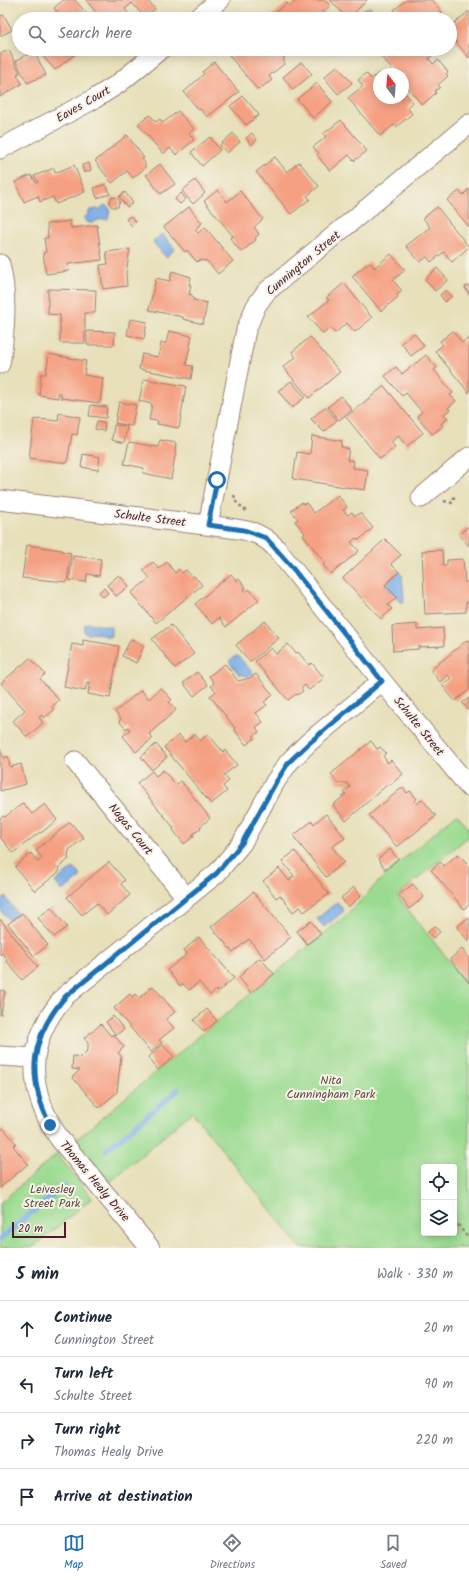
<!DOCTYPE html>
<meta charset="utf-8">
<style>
:root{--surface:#fff;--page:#f6f6f7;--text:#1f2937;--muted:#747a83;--line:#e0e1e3;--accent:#1f6fb2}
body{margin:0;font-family:Kalam,sans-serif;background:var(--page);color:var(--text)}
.controls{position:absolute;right:12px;bottom:12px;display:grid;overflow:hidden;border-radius:4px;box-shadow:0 2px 10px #0003}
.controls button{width:36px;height:36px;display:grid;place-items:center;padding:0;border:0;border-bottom:1px solid var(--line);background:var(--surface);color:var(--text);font:20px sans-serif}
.compass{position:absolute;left:373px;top:68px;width:36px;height:36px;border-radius:50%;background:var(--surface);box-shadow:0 2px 10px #0003;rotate:344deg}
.scale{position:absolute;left:12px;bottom:10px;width:54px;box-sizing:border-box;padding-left:4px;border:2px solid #4a1f2b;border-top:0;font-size:11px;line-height:14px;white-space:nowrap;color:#4a1f2b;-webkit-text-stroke:3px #f7f3e8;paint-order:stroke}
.stop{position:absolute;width:12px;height:12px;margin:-9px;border:3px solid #1f6fb2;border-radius:50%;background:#fff}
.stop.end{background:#1f6fb2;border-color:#fff;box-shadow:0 1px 4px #0008}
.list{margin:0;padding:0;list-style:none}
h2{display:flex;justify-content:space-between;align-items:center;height:52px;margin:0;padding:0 16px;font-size:17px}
h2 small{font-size:13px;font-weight:400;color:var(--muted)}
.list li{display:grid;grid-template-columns:26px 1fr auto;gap:12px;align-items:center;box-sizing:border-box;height:56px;padding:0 16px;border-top:1px solid var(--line)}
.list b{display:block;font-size:15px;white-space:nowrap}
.list p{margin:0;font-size:13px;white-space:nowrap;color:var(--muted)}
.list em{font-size:13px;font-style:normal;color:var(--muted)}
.icon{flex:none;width:22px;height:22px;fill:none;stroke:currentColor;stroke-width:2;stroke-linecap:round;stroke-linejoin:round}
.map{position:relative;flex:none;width:469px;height:1248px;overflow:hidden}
.search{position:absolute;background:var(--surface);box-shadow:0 2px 10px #0003;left:12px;right:12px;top:12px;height:44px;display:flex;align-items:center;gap:10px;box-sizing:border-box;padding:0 14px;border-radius:22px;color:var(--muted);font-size:15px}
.sheet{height:276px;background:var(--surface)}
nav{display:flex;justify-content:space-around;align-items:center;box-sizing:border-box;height:56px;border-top:1px solid var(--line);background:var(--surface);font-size:11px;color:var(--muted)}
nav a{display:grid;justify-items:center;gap:2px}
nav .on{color:var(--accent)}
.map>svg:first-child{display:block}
</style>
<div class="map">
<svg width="469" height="1248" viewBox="0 0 469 1248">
<rect width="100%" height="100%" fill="#f7f3e8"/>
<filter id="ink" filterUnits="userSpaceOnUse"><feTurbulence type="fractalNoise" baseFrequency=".025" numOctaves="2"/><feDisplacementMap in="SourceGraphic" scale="8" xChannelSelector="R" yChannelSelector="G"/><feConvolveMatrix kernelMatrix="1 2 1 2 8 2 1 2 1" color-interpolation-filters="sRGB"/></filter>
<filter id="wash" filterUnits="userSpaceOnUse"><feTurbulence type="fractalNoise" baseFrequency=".012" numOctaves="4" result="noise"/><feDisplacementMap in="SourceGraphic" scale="16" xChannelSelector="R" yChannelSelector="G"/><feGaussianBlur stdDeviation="0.9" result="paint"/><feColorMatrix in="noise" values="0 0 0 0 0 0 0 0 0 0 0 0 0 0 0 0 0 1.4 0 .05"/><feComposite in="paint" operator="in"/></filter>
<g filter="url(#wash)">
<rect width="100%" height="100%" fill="#e7e0ba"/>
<path fill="#9bdb91" stroke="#727d5e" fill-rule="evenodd" d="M457 814 469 829V836L397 896 469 986V1248H301L192 1112 110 1182 76 1140 158 1070 349 913 388 872ZM424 1167H454V1233H424Z
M57 1154 92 1198 32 1248H0V1203Z"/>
<path fill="#7dafe9" stroke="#64678a" d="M370 7 376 13 373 19H356L362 14 363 9Z
M104 205 108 207 110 209 108 219 98 220 92 223 86 222 84 218 86 217 90 210 100 209Z
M162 234 175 249 166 257 153 242Z
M399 572 402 575 404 600 402 603 385 585Z
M88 623 111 627V636L107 637 99 633 87 634 84 632 85 624Z
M236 656H238L252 672V674L248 676 239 674 230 663V660Z
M73 868 80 874V877L64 890H61L55 882Z
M5 897 18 914 9 920 0 909V901Z
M337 902 344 911 324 927 317 919Z"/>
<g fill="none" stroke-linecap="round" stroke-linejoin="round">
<path stroke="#7dafe9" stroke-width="5.5" d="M106 1150 178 1090
M0 1239 64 1186"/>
</g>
<g id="blocks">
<path fill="#f5a082" d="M63 0H75L91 19H63L54 8Z
M86 0H147L155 9 145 18 132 3 125 9 131 17 129 19H101Z
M297 0H325L330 6 323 12 328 19H272L270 17 287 3 290 6Z
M330 0H367L348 19Z
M406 0H432L442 12 433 19H425L419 12 410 19H401L394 10Z
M469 11V58L451 36 453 34 450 31V27Z
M4 15 12 30 0 36V16Z
M37 49H81L55 70Z
M237 49H278L284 57V64L269 76 272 80 258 90 229 55Z
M297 49H306L301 53Z
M387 49H428L433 55 429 58 430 60 433 64 438 60 448 72 446 74 448 76 438 85 440 87 435 91 436 93 422 105 403 82V74H396L380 55Z
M9 50 20 73 17 74 22 84 0 97V54Z
M34 51 46 75 27 83 16 61Z
M214 62 239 92 207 117 200 109 199 110 184 92 204 74 202 72Z
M301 62 312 74 293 90 283 77Z
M337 66 352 83 338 94 324 77Z
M366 73 371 79 379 73V98H403V91L413 102 407 107 412 114 396 127 394 125 380 136 348 98 363 86 358 80Z
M317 83 332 102 313 118 297 99Z
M243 96 259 115 246 125 230 106Z
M178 111 194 129 189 133 194 140 176 155 170 148 163 154 138 124 150 115 156 122 160 119 163 123Z
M341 120 367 151 354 161 349 155 330 171 317 155 319 153 313 147 326 137 323 134Z
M233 133 240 142 227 153 220 145Z
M252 133 257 140 251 145 246 138Z
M127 135 144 158 142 159 145 163V168L133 178 127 171 112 183 95 161Z
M210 137 220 150 202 166 191 152Z
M275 157 287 172 299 162 319 186 307 196 310 199 291 214 256 172Z
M89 163 91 170 84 173 82 165Z
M160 164 175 184 161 194 146 175Z
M74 165 85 192 56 204 53 197 40 202 38 196 24 202 15 182 31 175 36 183 38 182 34 176 54 168 55 173Z
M195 180 205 193 193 204 182 191Z
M106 184 110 194 97 198 94 188Z
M469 189V227L447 200 459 191 463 195Z
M218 190 227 202 240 191 263 219 254 227 259 234 255 238 256 240 241 252 230 238 233 236 204 201Z
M125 192 133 203 127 207 119 197Z
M181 193 186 199 180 204 175 199Z
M116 197 120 201 118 207H112L109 203 111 198Z
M189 207 202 223 195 230 198 233 205 227 233 261 218 274 207 261 199 260 197 262 187 250 185 252 164 227Z
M437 207 469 247 452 262 444 252 431 262 427 257 420 262 406 246 430 227 423 218Z
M131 216 136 222 132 226 126 219Z
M70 221 71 228 97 225 102 260 68 264 69 271 46 274 43 253 46 252 44 238H48L47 224Z
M130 249 126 273 127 286 103 289 100 265 108 264 106 252Z
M391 254 405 270 393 280 402 291 397 295 398 297 381 311 352 276 370 262 374 268Z
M437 268 448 280 435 291 425 279Z
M172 271 191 277 189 285H191L189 295 191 294 194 299 193 300 207 303 203 324 183 319V317L149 310 156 278 170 281Z
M344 283 372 318 355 332 347 323 335 333 330 328 323 334 308 317 329 300 326 298Z
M469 285V295L465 287Z
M48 289 96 290 95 313H85V343H60V315L48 314Z
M446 290 452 296 445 302 440 295Z
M130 319 147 322 144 339 127 335Z
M87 331 115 332 114 345H87Z
M169 331 192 336 186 365 193 366 191 379 139 369 142 354 158 357 161 343H166Z
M453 331 462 343 469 338V393L435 351 443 345 440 341Z
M414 333 424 346 411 356 401 343Z
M310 337 340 372 309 398 283 367 296 357 292 352Z
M49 354 86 361 84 375 103 378 100 403 61 398V393H58V398L39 395 41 374H46Z
M426 355 437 368 434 370 453 393 450 395 456 401 448 408 450 410 444 414 448 418 441 424 443 426 432 434 417 416 422 412 406 393 402 396 385 376 396 367 402 374Z
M144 379 186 386 179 428 157 424 158 421 149 420 152 404 139 401Z
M291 381 305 397 292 408 278 391Z
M384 386 423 433 407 446 398 436 391 442 395 447 380 459 346 417Z
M341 396 352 410 339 420 328 407Z
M119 402 136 405 132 426 115 423Z
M91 405 107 407 106 418 89 416Z
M325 407 337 420 324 432 311 419Z
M59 413 80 417 77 435 72 434 67 463 29 458 34 419 39 420V419L58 421Z
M97 421 105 423 104 431 95 429Z
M114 425 127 426 124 443 112 440Z
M312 436 342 441 341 447 349 449 347 460 354 461 353 468 368 470 365 490 293 479 297 452 310 454Z
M160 440 176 443 175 451H176L171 479 143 473 144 468 124 464 129 442 158 447Z
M83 454 100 457 98 470 81 467Z
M338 495 347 507 343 510 348 515 352 512 355 516 360 513 373 528 359 540 356 538 351 542 359 551 331 574 323 565 325 563 303 535 305 533 295 521 298 519 291 511 302 502 303 504 306 503 314 513Z
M469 526V546L459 534Z
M385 539 401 555 391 564 399 572 385 585 397 597 388 605 392 609 381 619 343 578Z
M27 545 62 550V551L71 553 67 582 22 578Z
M442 550 443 566H447V560L463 559 465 582H469V602H466V612L425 614 422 551Z
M73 556 101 559 99 576 87 574 86 582 69 580Z
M153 562 159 569 167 562 175 573 179 569 182 573 186 570 192 577 194 576 202 585 156 623 131 593 150 578 143 570Z
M231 574 237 581 239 579 246 588 244 589 246 592 249 589 259 600 226 627 219 618 212 624 195 604Z
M119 575 129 586 116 596 107 585Z
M104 588 108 593 103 597 99 592Z
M265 621 279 638 250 662 236 645Z
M417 624V630L443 628 444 646 418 647 419 649 393 651 392 626Z
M171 625 194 654 175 668 152 639Z
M131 639 144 646 136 663 122 656Z
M83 640 119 646 110 698 88 694 90 682H87L85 691 64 687 72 644 83 646Z
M467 640V641L469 640V690L455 701 442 685 451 678 448 675 440 682 431 670Z
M288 644 296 653 298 652 309 665 312 663 324 678 309 690 305 685 301 688 303 691 297 695 296 694 288 700 255 661 271 648 276 654Z
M30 658 45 674 40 679 59 700 52 707 54 710 44 718 42 715 39 717 43 723 27 737 13 721 25 710 1 683Z
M225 664 238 681 250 678 256 674 273 695 264 702 267 705 256 713 263 722 256 727 259 732 253 736 255 738 246 745 234 729 235 728 210 696 216 691 211 686 214 683 209 676Z
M197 672 208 685 194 696 183 683Z
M161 688 172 700 169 702 176 710 149 734 153 738 136 752 123 736 130 730 128 727 126 729 119 721 121 719 115 712 141 690 149 699Z
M469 698V711L462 703Z
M195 734 200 741 208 734 223 752 225 750 237 765 224 775 229 781 223 786 227 791 211 804 164 747 179 735 185 742Z
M371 741 377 749 380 747 386 753 383 756 388 763 391 760 403 774 390 785 388 784 346 821 333 805 346 794 344 792 350 787 347 783H338L331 774Z
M156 744 167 757 152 770 141 757Z
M0 748 3 758 8 756 10 767 21 764 26 784 0 791Z
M163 770 176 785 181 781 210 818 200 827 201 828 192 835 194 836 184 844 173 830 174 828 137 783 152 771 156 776Z
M403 787 407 793 410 791 417 799 414 801 417 804 422 799 436 816 397 847 369 815Z
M23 803 32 814 45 804 57 820 41 833 40 832 13 853 0 837V818L3 816 5 817Z
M326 814 345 838 332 847 344 862 326 877 293 836 312 821 314 824Z
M70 822 84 838 69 850 68 857 69 859 58 868 60 871 35 891 15 867 31 853 38 862 42 858 36 850Z
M390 849 398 859 386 870 378 859Z
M295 851 329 894 304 912 300 907 293 912 280 895 276 898 263 881 279 868 289 881 291 880 290 879 294 876 282 861Z
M458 854 469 865V905L464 909 431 870 440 862 444 866Z
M109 862 125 880 121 884 130 895 107 915 97 903 82 915 67 897Z
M413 884 424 897 409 909 399 895Z
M354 887 361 896 348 907 341 898Z
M253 892 291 937 265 959 249 939 233 952 211 927Z
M51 907 67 927 54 937 38 918Z
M22 913 48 945 34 956 8 924Z
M469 917V942L457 927Z
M0 919 38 967 22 980 6 960 7 959 2 953 0 955Z
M311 921 321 934 307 944 297 931Z
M435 926 440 932 433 938 428 932Z
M199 937 234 978 218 992 216 990 210 995 199 982 189 990 183 984 180 986 167 970 187 954 184 950Z
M462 949 469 958V983L450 959Z
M260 958 274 974 251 993 239 977 246 971 245 970Z
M153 986 175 1012 166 1019 174 1028 159 1040 162 1043 151 1052 114 1008 130 994 132 997 135 994 139 998Z
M0 990 5 991 1 1015H0Z
M207 1009 217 1021 204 1032 194 1020Z
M113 1016 124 1029 116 1035 106 1022Z
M101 1024 111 1036 113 1034 124 1047 118 1053 121 1056 117 1092 99 1108 72 1077 80 1070 72 1069 73 1056 81 1057 88 1050V1043L84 1038Z
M163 1045 174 1057 158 1070 148 1057Z
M3 1128 16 1143 13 1146 28 1164 0 1188V1131Z"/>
</g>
</g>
<g filter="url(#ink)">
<use href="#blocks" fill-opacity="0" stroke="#988072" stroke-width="1"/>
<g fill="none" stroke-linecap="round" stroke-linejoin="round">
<defs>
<path id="street" d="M197 19 220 0
M0 149 94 99 118 84 161 49
M0 264C8 297 5 331 0 364
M421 498 469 457
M0 500 222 527C245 530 258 530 275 547L382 681 469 787
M208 525 246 330 256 306 266 292 469 124
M75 761 186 897
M0 1056 35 1058
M150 1248 59 1138C26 1088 25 1042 65 996L217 873 242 843 275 782 289 762 308 743 382 681"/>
</defs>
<use href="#street" stroke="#988072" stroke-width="21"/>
<path stroke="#988072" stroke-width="2.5" stroke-dasharray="3 3" stroke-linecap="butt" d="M234 495 236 502 246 511
M444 501 452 503 455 495
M454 1220 469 1239"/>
<use href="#street" stroke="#fff" stroke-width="19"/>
</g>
</g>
<g fill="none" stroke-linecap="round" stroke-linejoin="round" filter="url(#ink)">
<path stroke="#1f6fb2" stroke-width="5" d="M50 1125C26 1076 30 1037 66 996L217 873 242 843 276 782 289 762 308 744 382 681 290 565 266 538 244 530 208 525 217 480"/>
</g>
<g text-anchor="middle" stroke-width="4" stroke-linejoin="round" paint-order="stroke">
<g font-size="12" fill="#4a1f2b" stroke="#f7f3e8">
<text transform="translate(83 104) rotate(-30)" y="4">Eaves Court</text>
<text transform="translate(303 263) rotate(-40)" y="4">Cunnington Street</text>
<text transform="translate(150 518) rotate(7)" y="4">Schulte Street</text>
<text transform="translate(419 726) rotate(51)" y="4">Schulte Street</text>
<text transform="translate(131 829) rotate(51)" y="4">Nagas Court</text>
<text transform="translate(95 1181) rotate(50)" y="4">Thomas Healy Drive</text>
</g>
<g font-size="12" fill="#5e4e44" stroke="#f7f3e8">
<text x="331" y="1084">Nita<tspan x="331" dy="14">Cunningham Park</tspan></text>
<text x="52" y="1193">Leivesley<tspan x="52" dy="14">Street Park</tspan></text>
</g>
</g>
</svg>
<div class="controls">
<button><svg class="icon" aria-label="locate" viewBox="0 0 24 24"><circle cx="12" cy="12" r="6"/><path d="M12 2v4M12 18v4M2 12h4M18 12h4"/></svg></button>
<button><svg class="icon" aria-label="layers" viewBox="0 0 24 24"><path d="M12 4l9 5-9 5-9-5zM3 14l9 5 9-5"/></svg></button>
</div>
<svg class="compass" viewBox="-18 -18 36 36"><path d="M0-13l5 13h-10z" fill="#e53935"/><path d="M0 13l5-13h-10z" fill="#747a83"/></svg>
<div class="scale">20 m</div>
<div class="stop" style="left:217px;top:480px"></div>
<div class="stop end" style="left:50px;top:1125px"></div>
<div class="search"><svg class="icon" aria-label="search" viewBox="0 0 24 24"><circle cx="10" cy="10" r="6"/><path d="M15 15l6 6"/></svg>Search here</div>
</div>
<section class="sheet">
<h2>5 min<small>Walk · 330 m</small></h2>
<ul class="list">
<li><svg class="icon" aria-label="ahead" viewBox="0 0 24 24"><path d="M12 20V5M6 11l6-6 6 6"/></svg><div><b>Continue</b><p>Cunnington Street</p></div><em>20 m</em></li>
<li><svg class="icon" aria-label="left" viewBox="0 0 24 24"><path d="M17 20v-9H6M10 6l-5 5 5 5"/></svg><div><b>Turn left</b><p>Schulte Street</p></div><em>90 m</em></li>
<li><svg class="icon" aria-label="right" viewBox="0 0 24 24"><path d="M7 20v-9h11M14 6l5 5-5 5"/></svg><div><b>Turn right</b><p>Thomas Healy Drive</p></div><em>220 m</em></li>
<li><svg class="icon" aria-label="arrive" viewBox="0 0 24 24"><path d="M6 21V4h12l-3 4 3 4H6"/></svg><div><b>Arrive at destination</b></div></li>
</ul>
</section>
<nav>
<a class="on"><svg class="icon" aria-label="map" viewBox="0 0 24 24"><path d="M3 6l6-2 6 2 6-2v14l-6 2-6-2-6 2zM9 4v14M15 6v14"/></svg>Map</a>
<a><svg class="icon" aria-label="directions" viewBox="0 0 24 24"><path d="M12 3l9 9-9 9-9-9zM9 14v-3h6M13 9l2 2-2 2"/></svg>Directions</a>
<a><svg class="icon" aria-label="saved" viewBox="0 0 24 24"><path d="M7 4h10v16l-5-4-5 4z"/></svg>Saved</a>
</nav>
